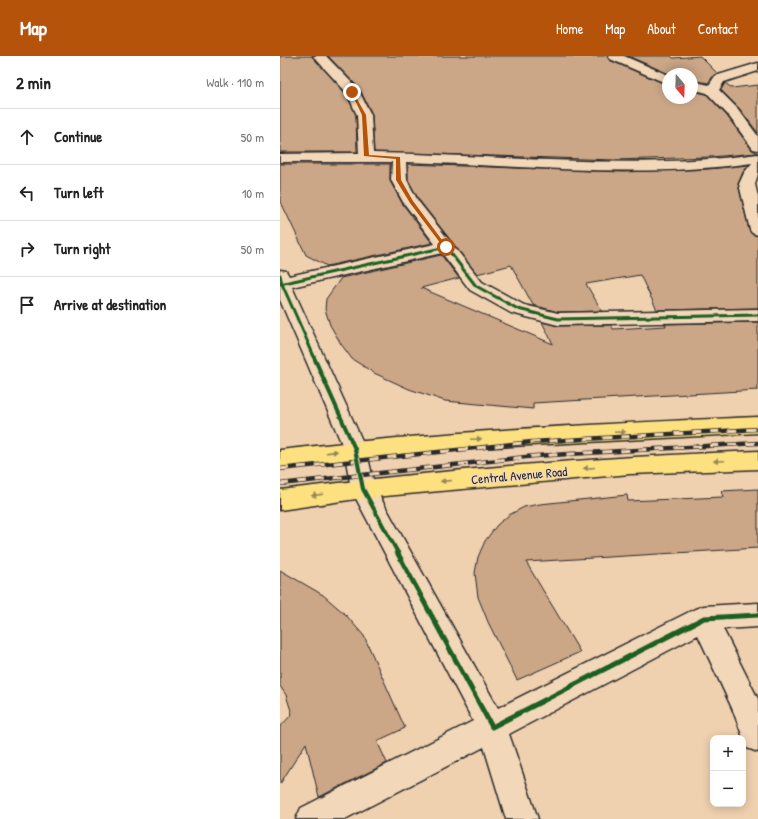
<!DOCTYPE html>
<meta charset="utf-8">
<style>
:root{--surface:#fff;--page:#f2f2f2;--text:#222;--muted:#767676;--line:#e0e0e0;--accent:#b45309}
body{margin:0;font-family:"Patrick Hand",sans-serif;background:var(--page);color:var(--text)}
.controls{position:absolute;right:12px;bottom:12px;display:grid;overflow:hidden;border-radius:8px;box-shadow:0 2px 10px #0003}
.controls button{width:36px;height:36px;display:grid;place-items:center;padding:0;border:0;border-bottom:1px solid var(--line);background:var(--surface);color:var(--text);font:20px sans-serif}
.compass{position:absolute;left:382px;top:12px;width:36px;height:36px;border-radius:50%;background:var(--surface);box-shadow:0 2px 10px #0003;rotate:161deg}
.stop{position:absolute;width:12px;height:12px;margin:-9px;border:3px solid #b45309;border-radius:50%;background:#fff}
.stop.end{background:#b45309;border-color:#fff;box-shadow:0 1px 4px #0008}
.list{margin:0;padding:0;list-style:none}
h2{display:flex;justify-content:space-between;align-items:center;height:52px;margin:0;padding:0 16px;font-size:17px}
h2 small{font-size:13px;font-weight:400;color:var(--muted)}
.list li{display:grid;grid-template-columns:26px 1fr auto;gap:12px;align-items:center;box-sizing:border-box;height:56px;padding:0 16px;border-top:1px solid var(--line)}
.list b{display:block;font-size:15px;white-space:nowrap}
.list em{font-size:13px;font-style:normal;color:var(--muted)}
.icon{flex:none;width:22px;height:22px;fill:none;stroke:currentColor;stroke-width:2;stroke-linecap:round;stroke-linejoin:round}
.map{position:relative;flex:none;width:478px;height:763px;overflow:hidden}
header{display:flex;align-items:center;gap:24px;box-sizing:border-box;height:56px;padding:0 20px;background:var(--accent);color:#fff}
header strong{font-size:19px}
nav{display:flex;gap:22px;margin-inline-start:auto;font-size:14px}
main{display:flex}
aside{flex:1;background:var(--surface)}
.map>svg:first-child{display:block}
</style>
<header>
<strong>Map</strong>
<nav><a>Home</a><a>Map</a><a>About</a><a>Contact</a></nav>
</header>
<main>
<aside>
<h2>2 min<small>Walk · 110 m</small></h2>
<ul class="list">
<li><svg class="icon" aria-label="ahead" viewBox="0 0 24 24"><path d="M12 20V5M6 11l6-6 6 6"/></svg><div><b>Continue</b></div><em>50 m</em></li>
<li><svg class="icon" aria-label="left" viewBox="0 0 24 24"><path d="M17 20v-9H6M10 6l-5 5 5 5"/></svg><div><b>Turn left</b></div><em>10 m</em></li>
<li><svg class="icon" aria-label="right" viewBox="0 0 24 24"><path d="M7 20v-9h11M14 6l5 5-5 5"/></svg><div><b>Turn right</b></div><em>50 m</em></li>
<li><svg class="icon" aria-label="arrive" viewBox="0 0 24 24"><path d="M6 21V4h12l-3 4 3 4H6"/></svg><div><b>Arrive at destination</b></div></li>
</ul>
</aside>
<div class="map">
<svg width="478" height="763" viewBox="0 0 478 763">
<rect width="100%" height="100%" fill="#efd0af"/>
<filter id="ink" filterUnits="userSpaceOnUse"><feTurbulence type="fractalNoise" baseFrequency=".025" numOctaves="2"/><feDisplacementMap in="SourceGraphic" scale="8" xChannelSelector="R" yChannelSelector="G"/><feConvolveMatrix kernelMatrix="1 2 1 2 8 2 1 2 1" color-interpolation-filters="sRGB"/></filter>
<g filter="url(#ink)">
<path fill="#cba687" stroke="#2b2b2b" d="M0 0H32L66 38 76 59 77 96H0Z
M48 0H327L329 4 388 29V42H412V35L426 38 447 60 472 94 478 97 430 101 334 104 94 96 92 58 79 32Z
M348 0H391L393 2 420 0 438 18 434 19 428 27 412 24V18H389Z
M445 27 452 32 478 29V77L459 52 441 34Z
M0 108H110V125L122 147 152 187 47 210 26 199 0 144Z
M128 108 343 116 429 113 469 109 463 116 458 128 469 174 472 178 478 180V252L377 254 360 219 306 228 322 255 278 256 253 249 231 209 197 218 139 144 128 124Z
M161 199 179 222 141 232 273 288 262 266 278 270 331 269 333 273 386 270 385 268 478 266V334L253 347V353L165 345 129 333 94 317 72 303 61 288 50 269 45 253 46 243 61 222Z
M478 433V492L246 506 300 596 237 624 208 566 198 541 195 517 198 501 205 485 217 469 229 459 244 451 260 448 347 439 348 445 443 441 441 435Z
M0 514 43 539 65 558 84 580 125 672 97 685 107 707 39 741 26 687 0 728V671L12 658 6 639 0 630Z"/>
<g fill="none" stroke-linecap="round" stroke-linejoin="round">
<defs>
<path id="street" d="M33 0H46L78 33 91 59 93 97C221 99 351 115 478 98V118L475 128 478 141V179L472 177 470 174 459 128 464 117 472 107C358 123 241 109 126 106L127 124 138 145 202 226 244 249 278 257 478 253V265L278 269 231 257 190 234 162 197 12 231 86 393 95 432 218 652 415 553 424 550 478 547V571L443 573 478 643V696L467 692 452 652 418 579 229 678 258 763H226L204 691 65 763H16L21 752 193 665 71 433 64 393 0 244V214L6 215 9 220 155 188 123 146 111 124 112 106H0V98L79 97 77 59 67 37Z
M328 0H344L388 19V28L330 3Z
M478 7V15L444 26 439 34 458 53 478 80V94L473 93 448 59 427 37 412 33V25L429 29 435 20Z"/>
<path id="primary" d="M478 361V377L178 393 0 412V394C159 375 318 368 478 361Z
M478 395V413L350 418 83 442 0 454V434C159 414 318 401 478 395Z"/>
</defs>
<use href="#street" stroke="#2b2b2b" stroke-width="3"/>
<use href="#primary" stroke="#2b2b2b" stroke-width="3"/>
<use href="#street" fill="#f2d7b9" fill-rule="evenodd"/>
<use href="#primary" fill="#fde080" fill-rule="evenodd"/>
<defs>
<path id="rail" d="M0 413 252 386 478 373
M0 428 255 400 478 387"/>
</defs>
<use href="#rail" stroke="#2b2b2b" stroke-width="4.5"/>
<use href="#rail" stroke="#f2d7b9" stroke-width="3" stroke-dasharray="9" stroke-linecap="butt"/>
<defs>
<path id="cycleway-far2" d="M0 219 2 228 29 289
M0 228 166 191 196 230 238 253 278 263 478 259"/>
<path id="cycleway-far1" d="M28 288 75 393 83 433 118 497"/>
<path id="cycleway" d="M117 496 212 671 424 562 478 559"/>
</defs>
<use href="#cycleway-far2" stroke="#f2d7b9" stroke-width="5"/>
<use href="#cycleway-far1" stroke="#f2d7b9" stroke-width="6"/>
<use href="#cycleway" stroke="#f2d7b9" stroke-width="8"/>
<use href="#cycleway-far2" stroke="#1b5e20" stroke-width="3"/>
<use href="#cycleway-far1" stroke="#1b5e20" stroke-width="4"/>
<use href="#cycleway" stroke="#1b5e20" stroke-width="5"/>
</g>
<defs><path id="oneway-solid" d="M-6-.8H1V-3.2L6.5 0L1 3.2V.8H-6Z"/></defs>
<g fill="#948656">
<use href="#oneway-solid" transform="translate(340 376) rotate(-3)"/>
<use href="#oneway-solid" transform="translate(196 383) rotate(-3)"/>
<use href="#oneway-solid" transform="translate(52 396) rotate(-8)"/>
<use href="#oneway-solid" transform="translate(439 405) rotate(178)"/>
<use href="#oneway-solid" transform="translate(309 412) rotate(175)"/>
<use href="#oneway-solid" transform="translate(166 425) rotate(175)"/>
<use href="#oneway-solid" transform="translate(37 439) rotate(173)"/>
</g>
</g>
<path fill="#b45309" d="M72 34 86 59 89 99 120 101 121 124 133 145 168 192H164L130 147 116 124V103L84 100 82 59 71 36Z"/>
<g text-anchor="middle" stroke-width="3" stroke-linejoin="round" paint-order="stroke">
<g font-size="13" fill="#2b2b2b" stroke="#f2d7b9">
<text transform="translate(239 419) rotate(-5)" y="5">Central Avenue Road</text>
</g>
</g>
</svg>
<div class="controls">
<button>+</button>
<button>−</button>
</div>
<svg class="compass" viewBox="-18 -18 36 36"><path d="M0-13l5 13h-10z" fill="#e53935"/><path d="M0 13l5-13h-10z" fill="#767676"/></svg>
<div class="stop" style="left:166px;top:191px"></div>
<div class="stop end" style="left:72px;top:36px"></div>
</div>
</main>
